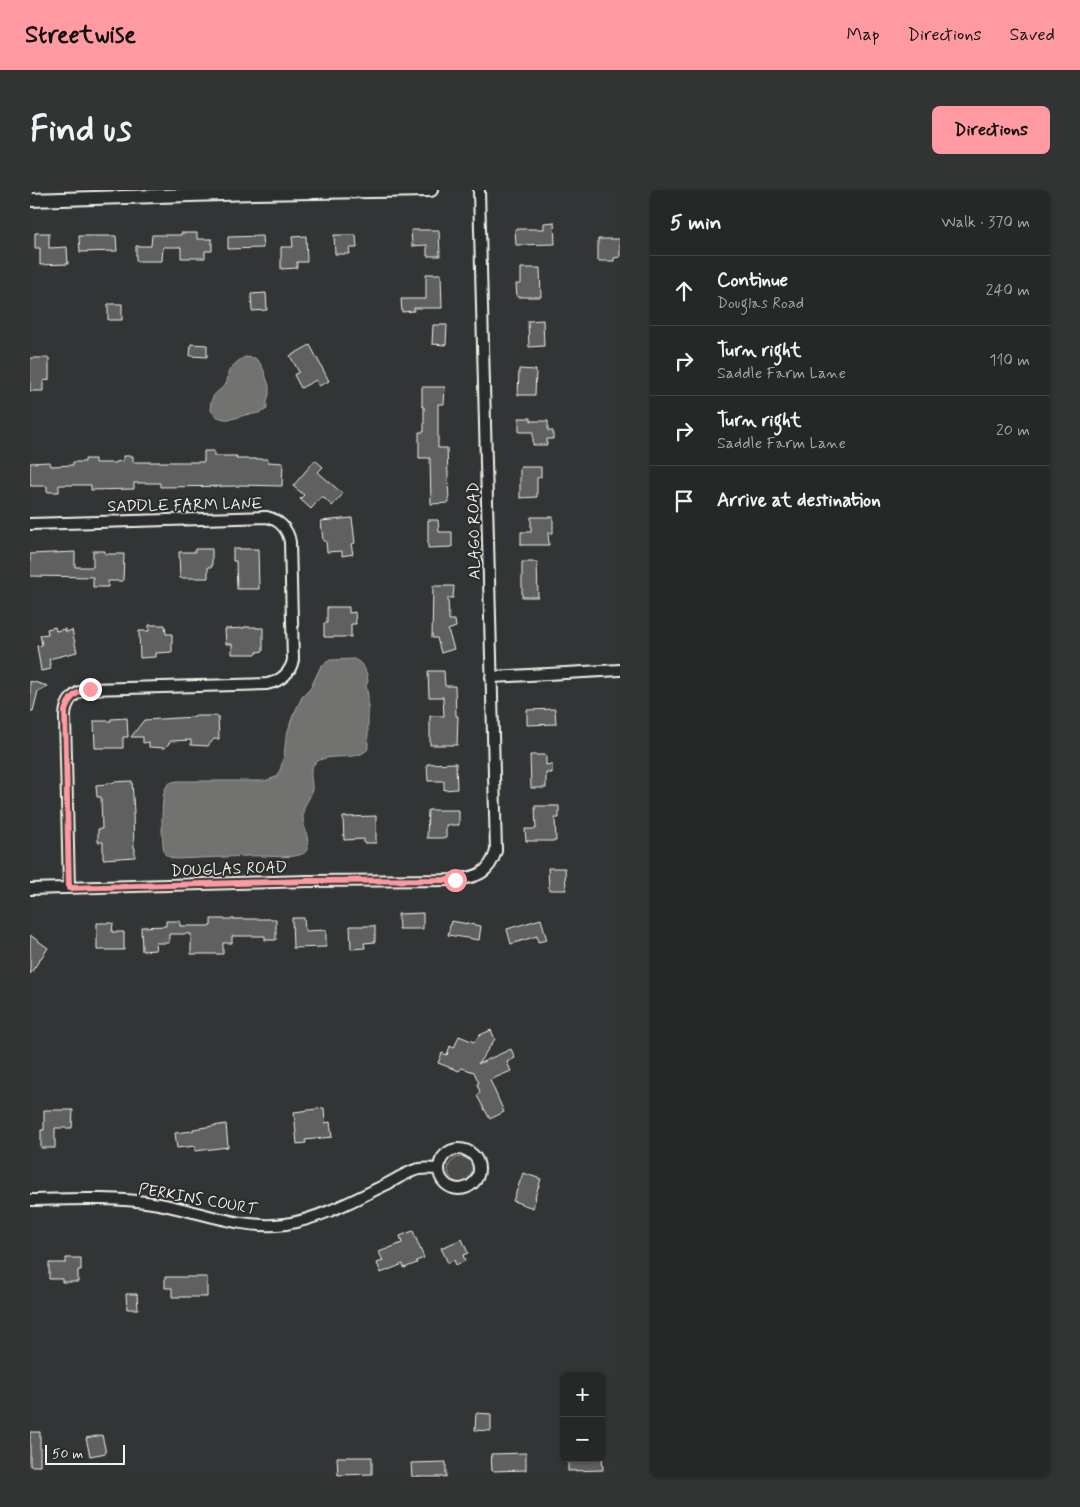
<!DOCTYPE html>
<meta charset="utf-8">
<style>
:root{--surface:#262828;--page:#323434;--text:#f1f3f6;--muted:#a4a6a8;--line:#424445;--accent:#ff9aa2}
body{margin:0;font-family:Mynerve,sans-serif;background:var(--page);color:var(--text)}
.controls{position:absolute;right:15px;bottom:15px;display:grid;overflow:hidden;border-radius:8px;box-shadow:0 1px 4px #0004}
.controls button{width:45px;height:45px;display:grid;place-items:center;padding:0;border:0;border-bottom:1px solid var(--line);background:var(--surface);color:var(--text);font:25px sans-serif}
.scale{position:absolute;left:15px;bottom:12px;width:80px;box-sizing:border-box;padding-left:5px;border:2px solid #f4f1e8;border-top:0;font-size:14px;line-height:18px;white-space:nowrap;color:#f4f1e8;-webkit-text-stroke:4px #2a2d2e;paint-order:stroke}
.stop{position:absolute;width:15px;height:15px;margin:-11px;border:4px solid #ff9aa2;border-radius:50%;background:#fff}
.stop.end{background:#ff9aa2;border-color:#fff;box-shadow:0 1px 5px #0008}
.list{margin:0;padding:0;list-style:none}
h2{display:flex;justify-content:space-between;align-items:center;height:65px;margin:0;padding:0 20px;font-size:21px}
h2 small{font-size:16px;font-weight:400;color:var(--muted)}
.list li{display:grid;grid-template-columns:32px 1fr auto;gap:15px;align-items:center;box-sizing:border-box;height:70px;padding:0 20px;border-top:1px solid var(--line)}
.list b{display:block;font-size:19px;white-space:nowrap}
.list p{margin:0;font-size:16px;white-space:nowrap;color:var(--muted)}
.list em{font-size:16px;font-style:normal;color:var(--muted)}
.icon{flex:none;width:28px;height:28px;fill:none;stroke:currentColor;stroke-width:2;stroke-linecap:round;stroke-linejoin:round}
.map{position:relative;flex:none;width:590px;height:1287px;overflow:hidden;border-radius:8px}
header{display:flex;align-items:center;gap:30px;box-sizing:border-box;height:70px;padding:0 25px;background:var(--accent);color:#111}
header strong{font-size:24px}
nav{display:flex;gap:28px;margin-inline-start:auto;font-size:18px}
.intro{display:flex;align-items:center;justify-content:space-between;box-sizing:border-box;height:120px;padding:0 30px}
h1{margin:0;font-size:35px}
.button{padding:12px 22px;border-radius:8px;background:var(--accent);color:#111;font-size:18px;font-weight:700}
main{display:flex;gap:30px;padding:0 30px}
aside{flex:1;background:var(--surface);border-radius:8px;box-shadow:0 1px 4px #0004}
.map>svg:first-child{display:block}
</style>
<header>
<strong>Streetwise</strong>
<nav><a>Map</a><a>Directions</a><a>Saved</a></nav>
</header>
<div class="intro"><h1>Find us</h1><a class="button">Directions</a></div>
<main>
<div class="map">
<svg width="590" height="1287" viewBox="0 0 590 1287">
<rect width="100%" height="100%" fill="#323535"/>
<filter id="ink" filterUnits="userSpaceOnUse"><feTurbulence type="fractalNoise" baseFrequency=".02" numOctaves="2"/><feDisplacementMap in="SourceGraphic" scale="10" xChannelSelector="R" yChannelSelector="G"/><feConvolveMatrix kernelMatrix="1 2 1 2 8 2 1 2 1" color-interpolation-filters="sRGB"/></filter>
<g filter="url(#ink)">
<path fill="#4b4d4c" stroke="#a09f9a" d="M418 980a13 13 0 1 1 26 0a13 13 0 1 1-26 0Z"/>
<path fill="#727370" stroke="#a6a5a0" d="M215 167 225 168 230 173 234 181 239 196V204L237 212V219C230 224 223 224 215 225 210 226 205 229 200 229 189 230 178 224 181 212 183 203 191 200 196 194 198 191 197 186 198 183 201 176 209 170 215 167Z
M324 469C334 474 337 481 338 492L336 495 338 506V559C325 574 292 559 282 577 279 584 283 593 282 600 280 611 272 614 273 629 274 638 280 650 277 659 276 664 269 665 265 666 250 668 234 665 219 666 194 667 170 668 146 669 142 668 138 667 135 664 131 658 131 606 135 599 138 593 141 592 147 591H235L246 587 250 580 254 567 256 547 262 528 272 507 280 499 291 476 300 470Z"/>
<path fill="#5f605f" stroke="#f4f1e8" d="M524 32 525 54 486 55 485 39H514V33Z
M381 40H409L410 66H397V55L382 56Z
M5 43H19V58L37 57 38 74 10 75V58H5Z
M151 43H167V49H182V61H175V68H151V57H133L132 71H106V56H121L122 45H151Z
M304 45H326L327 58H319L320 64H305Z
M49 46H86L87 61 50 62Z
M232 46 233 58 198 59V47Z
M276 46 277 72H267V78L251 79V57H263L262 47Z
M568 49H590V67L584 68V71H568Z
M491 78H510L511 107H487L486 94H491Z
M396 84H411L412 118H384V121L372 122 371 109H396Z
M236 103 237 120 222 121 221 104Z
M78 114H92V130H78Z
M513 130 514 156 499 157 498 131Z
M403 135H417L416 155 402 154Z
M161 154 177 155V167L160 166Z
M280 155 299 191 289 196 286 190 271 198 264 185 269 182 260 166Z
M0 168H19V190L13 191V201H0Z
M489 179 506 180 505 205H488Z
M392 197H415L414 214H408V258H417L419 313 401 314 400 268H389V242H394V217H392Z
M489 228H501V231H518V241H523V249H517V255H503V242H489Z
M174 261H184V266H207L206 269H238V272L253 273 252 296 209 295V296L130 297V293H104V299L61 300V295H29V302H17V296H0V273L20 272 21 276 43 275V272H55V269H65V273H86V272L93 271V266H103V272H174Z
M285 270 293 277 288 282 313 304 302 316 292 306 281 319 270 309 274 305 263 296Z
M490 277H511V287L507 288V307L490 308Z
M501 327H523V343H518L519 355H491V342H501Z
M322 328 325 353 321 354 323 364 312 366V361L297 362 296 351H293L291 331Z
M398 330H408L409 342H422V357L398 358Z
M165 359H182V377H178V388H150L149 362H165Z
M203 359H228L229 399H207L206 371H203Z
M63 361H75V364H94L93 391H78V397H63V387L0 386V364L45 362V377H63Z
M492 372H507L508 407H492Z
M403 396H424L423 408H418L419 430H425L426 437 418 440 424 459 411 463 407 448H402Z
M297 417H319V423L325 422 326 434H321V447H294V433H297Z
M119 435H135L136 444H142V462L126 463V467L110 468 109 441H119Z
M25 437 26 441 35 439 36 442 42 440 47 462 19 469 21 479 11 481 7 456 12 455 10 445 18 444 17 439Z
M214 437H226V438H233V461L227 462V464H202V454H196L195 439 214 438Z
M398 481H414L415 496H425L426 526H428L427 555H400V526H414L413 507H399Z
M0 491 18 496 8 501 3 521H0Z
M525 519 526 534 497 535V520Z
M165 526H188L189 549H184L178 556 161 555V550L141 551 135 558 119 557V552L113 553V547H101L114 530 165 527Z
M97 528 98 547H93V558H65L64 531H81V529Z
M500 565H516V575L522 574V583H516V598H501Z
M426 573 427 599 414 600V591H398L397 574Z
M102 591 104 623H103L104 658H105V667L73 669V652H68V639H72L71 607H67L66 595 77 594V593H83V592Z
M505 616H529V628H525L526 651H496L495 639H506Z
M398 620H429V635H416V648H397Z
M346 626V653H334V649L314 650 313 627Z
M518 678H535L536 700H519Z
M393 723V739H369L368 724Z
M262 728H274L275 741 296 740V757L263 758Z
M181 729H246V750H235V746H202V753H193V764H161V744H139V753H125L126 760 112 761 111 737 136 736V731H150V736H181Z
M511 729 517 750 508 752 507 746 481 754 477 739Z
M421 731 451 736 449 750 418 745Z
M67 733H83L82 742H94V760H67Z
M320 736H345V752L334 753 335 758 321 759Z
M0 745 18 758 0 784Z
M461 840 465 849 448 874 481 859 485 868 477 872 481 881 460 890 474 922 460 929 447 906 450 902 447 894 449 893 444 882 432 878 429 881 408 873 412 863 417 865 420 856 424 858 429 846 444 852 450 845Z
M294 918 295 933 300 932 302 947 275 950 276 953 267 954 264 922Z
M14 920H43L42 938H25V958H11V940H14Z
M196 934 198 957 165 961V956L147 958 145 943 163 941V939Z
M493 983 511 989 505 1007H506L503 1018 483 1011Z
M383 1041 394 1068 386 1071 387 1073 374 1078 373 1074 351 1083 347 1073 353 1071 349 1062 372 1053 370 1046Z
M432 1049 438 1063 433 1065 435 1071 426 1075 424 1070 418 1073 411 1058Z
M36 1068H51V1080H48V1092H32V1089H19V1073H36Z
M135 1087H177V1107H142V1098H135Z
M96 1104H107L108 1119H97Z
M446 1223 461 1224V1241L445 1240Z
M0 1242H10V1276H0Z
M72 1245 76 1263 60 1266 56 1248Z
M496 1263V1280L462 1281 461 1264Z
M307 1267H342V1284L308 1285Z
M538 1268H572L573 1280 538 1281Z
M416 1272V1287H382L381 1273Z"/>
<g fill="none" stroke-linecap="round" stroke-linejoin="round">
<defs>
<path id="minor" d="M0 334 237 327C249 330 258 339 260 352L263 470C260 484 250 491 237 494L60 499C45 501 35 511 35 527L39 698
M461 487 590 480
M0 699 278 691 425 690C447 687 459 684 466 661L449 0
M409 979a20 20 0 1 1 40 0a20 20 0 1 1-40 0Z
M0 1010C43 1009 86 1007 129 1014 172 1022 213 1040 256 1034 289 1029 326 1009 355 995 365 990 380 980 390 979 396 978 403 979 409 979"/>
<path id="tertiary" d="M0 10 224 3 401 0"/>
</defs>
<use href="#minor" stroke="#f4f1e8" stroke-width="14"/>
<use href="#tertiary" stroke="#f4f1e8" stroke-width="16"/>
<use href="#minor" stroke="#2a2d2e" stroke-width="10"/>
<use href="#tertiary" stroke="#2a2d2e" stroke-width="12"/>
</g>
</g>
<g fill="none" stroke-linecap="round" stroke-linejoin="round" filter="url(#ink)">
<path stroke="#ff9aa2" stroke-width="6" d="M60 499C46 501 39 508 35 521L39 698 278 691 425 690"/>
</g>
<g text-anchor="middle" stroke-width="4" stroke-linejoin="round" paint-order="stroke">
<g font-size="16" fill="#f4f1e8" stroke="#2a2d2e">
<text transform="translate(155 314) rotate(-1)" y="6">SADDLE FARM LANE</text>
<text transform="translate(443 341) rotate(-91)" y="6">ALAGO ROAD</text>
<text transform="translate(199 678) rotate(-2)" y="6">DOUGLAS ROAD</text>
<text transform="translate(168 1008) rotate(10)" y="6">PERKINS COURT</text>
</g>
</g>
</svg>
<div class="controls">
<button>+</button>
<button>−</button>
</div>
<div class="scale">50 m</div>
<div class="stop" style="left:425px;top:690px"></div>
<div class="stop end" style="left:60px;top:499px"></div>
</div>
<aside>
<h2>5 min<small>Walk · 370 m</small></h2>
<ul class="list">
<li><svg class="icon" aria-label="ahead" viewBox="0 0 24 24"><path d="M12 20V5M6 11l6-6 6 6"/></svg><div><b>Continue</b><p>Douglas Road</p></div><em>240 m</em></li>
<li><svg class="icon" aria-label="right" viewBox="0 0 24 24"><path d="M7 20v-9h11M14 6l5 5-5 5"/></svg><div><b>Turn right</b><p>Saddle Farm Lane</p></div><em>110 m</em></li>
<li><svg class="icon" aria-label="right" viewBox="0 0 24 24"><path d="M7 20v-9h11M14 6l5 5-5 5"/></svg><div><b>Turn right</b><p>Saddle Farm Lane</p></div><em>20 m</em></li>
<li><svg class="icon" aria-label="arrive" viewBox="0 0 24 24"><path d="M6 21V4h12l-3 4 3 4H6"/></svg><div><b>Arrive at destination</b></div></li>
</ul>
</aside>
</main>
